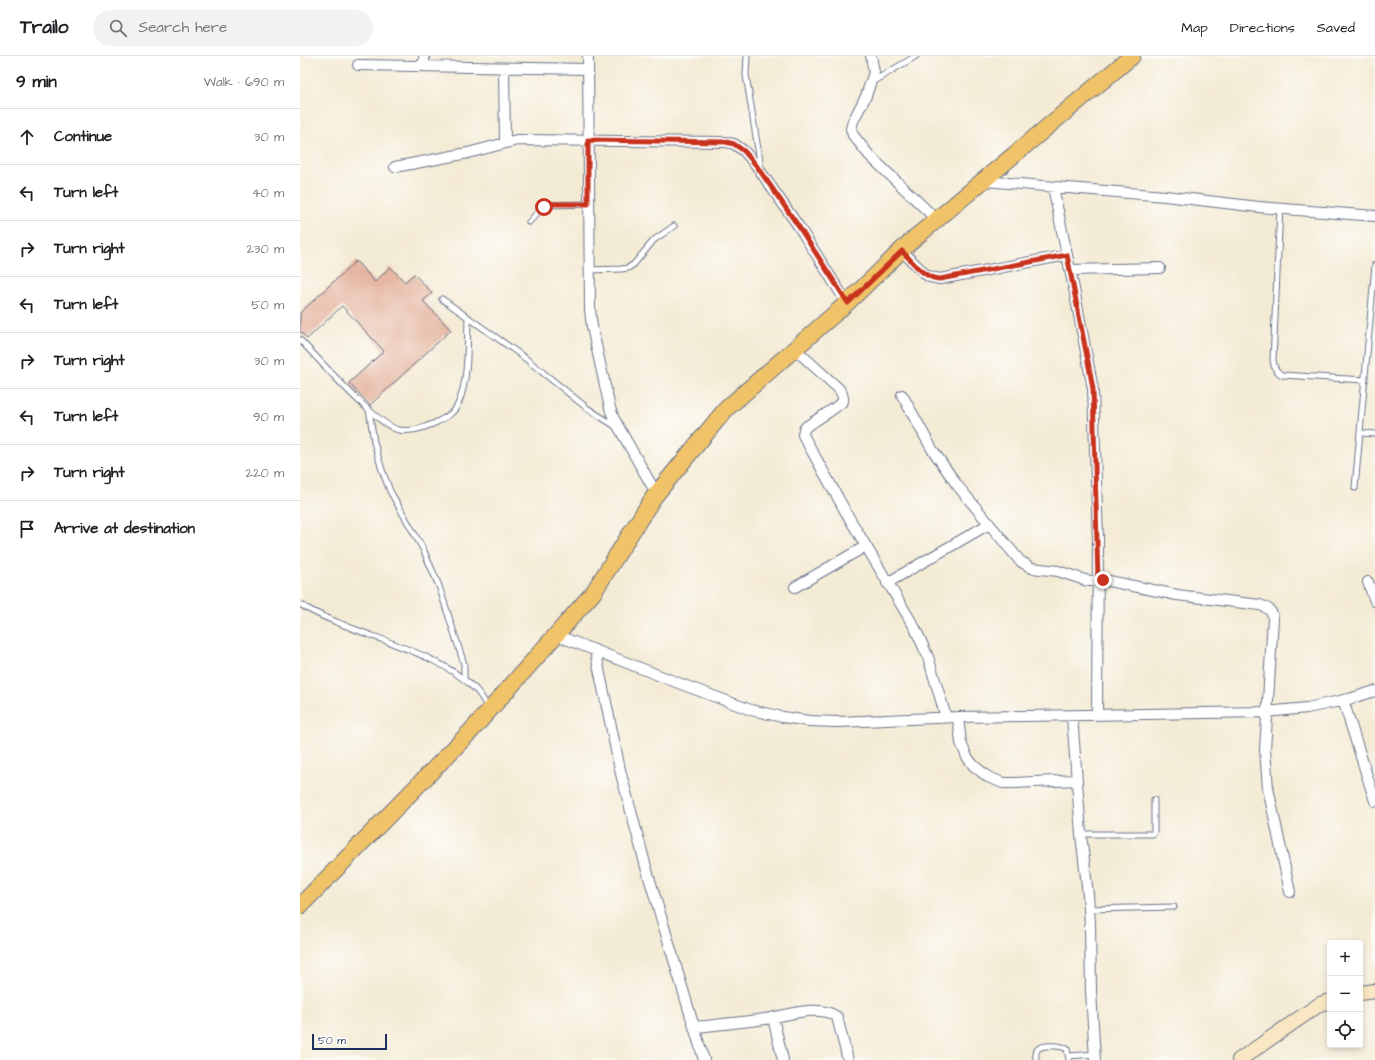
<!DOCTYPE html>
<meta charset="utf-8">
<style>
:root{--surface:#fff;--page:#f2f2f2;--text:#202124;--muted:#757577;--line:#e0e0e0}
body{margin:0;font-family:"Architects Daughter",sans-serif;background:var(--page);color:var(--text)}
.controls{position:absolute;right:12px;bottom:12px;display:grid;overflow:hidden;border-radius:4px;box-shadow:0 2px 6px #0003}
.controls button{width:36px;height:36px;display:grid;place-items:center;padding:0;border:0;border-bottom:1px solid var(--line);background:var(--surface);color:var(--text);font:20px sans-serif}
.scale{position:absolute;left:12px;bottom:10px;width:75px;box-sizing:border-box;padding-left:4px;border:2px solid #1b2f5e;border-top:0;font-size:11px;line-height:14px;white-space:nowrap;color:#1b2f5e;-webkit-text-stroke:3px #fdfcf7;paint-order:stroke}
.stop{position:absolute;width:12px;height:12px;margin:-9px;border:3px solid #c8321e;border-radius:50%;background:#fff}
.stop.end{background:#c8321e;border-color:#fff;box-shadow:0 1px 4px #0008}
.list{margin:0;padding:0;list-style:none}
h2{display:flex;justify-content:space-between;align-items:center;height:52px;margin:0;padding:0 16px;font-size:17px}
h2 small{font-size:13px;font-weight:400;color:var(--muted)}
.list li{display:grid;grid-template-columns:26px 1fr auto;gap:12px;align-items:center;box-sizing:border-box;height:56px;padding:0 16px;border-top:1px solid var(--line)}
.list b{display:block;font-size:15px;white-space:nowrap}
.list em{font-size:13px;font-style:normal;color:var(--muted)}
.icon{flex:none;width:22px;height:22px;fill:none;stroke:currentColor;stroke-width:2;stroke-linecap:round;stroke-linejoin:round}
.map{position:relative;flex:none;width:1075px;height:1004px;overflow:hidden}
header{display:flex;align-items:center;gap:24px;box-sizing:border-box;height:56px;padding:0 20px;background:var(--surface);border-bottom:1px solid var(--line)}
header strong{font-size:19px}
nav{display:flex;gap:22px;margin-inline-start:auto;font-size:14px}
.search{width:280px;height:36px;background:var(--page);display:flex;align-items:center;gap:10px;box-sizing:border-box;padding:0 14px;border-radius:22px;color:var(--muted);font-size:15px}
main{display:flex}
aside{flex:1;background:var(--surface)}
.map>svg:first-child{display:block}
</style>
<header>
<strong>Trailo</strong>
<div class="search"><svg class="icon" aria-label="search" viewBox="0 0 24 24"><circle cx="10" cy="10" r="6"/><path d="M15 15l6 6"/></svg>Search here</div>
<nav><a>Map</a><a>Directions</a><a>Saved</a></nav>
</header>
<main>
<aside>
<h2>9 min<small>Walk · 690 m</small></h2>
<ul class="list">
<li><svg class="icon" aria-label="ahead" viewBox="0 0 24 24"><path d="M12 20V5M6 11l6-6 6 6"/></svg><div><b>Continue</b></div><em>30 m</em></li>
<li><svg class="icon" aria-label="left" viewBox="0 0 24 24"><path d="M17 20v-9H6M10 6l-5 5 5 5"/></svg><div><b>Turn left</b></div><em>40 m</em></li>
<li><svg class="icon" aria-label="right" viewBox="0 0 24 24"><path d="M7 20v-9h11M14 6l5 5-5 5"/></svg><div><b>Turn right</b></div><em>230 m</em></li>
<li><svg class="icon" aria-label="left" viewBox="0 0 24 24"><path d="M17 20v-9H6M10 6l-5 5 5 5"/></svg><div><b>Turn left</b></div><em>50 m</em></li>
<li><svg class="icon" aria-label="right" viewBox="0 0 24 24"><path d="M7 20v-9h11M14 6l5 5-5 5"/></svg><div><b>Turn right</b></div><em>30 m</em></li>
<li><svg class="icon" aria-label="left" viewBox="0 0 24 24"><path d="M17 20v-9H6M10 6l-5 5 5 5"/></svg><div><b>Turn left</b></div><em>90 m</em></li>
<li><svg class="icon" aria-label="right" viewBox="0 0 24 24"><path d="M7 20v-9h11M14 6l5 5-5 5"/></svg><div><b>Turn right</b></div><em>220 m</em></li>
<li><svg class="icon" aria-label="arrive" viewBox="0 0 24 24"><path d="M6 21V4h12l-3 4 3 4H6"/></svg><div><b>Arrive at destination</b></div></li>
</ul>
</aside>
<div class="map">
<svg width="1075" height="1004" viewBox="0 0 1075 1004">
<rect width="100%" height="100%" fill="#fdfcf7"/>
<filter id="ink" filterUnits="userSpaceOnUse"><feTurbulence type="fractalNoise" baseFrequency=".025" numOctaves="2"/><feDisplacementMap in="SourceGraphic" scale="8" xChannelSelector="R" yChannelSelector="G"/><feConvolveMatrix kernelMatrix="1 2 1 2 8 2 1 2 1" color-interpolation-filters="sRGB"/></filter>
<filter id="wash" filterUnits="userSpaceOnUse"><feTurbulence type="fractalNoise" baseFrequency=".012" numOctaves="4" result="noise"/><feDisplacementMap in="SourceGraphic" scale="16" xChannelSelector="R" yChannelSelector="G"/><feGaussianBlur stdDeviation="0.9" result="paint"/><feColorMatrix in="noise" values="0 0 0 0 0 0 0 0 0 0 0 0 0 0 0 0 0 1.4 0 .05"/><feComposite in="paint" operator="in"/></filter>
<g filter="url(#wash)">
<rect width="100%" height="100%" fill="#f4ebd5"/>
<g id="blocks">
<path fill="#e5b6a1" d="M56 205 75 226 90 211 105 226 114 218 132 237 123 245 151 274 70 349 49 327 84 295 42 250 7 283 0 275V257Z"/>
</g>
</g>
<g filter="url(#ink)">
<use href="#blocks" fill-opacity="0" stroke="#677188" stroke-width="1"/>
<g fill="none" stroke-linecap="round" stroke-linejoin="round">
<defs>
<path id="lane" d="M447 0 446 19 461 112
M572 26 616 0
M980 152 973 304C974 311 975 315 982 319L1065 324
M229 166 240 154 248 149 288 148
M289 214 321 213 328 212 334 208 354 184 374 170
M142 243 221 299 287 352 315 370
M0 284C19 303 76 369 99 374 113 376 123 372 135 367 145 362 155 357 159 346 169 320 167 289 168 261
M69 353 74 386 82 414 90 435 123 493 139 530 164 608V623
M1060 377 1075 378
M1055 432 1075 209
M0 548C13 557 29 563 44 569 85 586 143 601 174 632 180 637 184 645 188 652
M781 778H853L854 776V744
M789 853 874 851
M769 1000 795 998
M736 1004C736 1001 735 997 737 994 741 988 761 989 767 993L769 1004"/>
<path id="street" d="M288 0 290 253 292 271 310 352 314 363 356 437
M571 0 574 16 566 40 553 65 551 73 553 79 569 99 637 164
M58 9 288 13
M124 10V0
M204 12 205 86
M95 111 168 97 217 84 426 86 434 88 444 95 456 109 499 171 547 247
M684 125 865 140 959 151 1075 160
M753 131 774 233 793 333 798 484 797 659
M602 195 625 218 630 221 640 223 767 199
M771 214 860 212
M495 293 539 333C541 336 544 340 543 345 541 349 513 366 507 370L504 373 503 379 548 460 615 572 628 601 646 661
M602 339 632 393 657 429 720 505 732 512 758 515 788 525H809L877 539 960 549C968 552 972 554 973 562L965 694 968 732 990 836
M1068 526 1075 545
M587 527 689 468
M495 531 566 490
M256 579 381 628 451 654 483 661 509 665 538 666 658 661 964 656 1007 652 1049 643 1075 635
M295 594 321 718 346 811 404 1004
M1043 644 1075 745
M772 660 781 778 788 839 790 868 791 935 795 1004
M658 661 661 687 667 701 674 710 688 721 703 727H714L776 724
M473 962 483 1004
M394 971C418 969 442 966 465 963 485 960 520 947 537 961L548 1004"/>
<path id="secondary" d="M1060 937 1075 935
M939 1004 1020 948 1030 945"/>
<path id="primary" d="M0 850 171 675 293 537 353 442 426 353 547 247 610 186 832 0"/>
</defs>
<use href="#lane" stroke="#677188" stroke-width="7"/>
<use href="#street" stroke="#677188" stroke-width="12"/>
<use href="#secondary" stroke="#677188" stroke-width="16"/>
<use href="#primary" stroke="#677188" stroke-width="18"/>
<use href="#lane" stroke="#fff" stroke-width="5"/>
<use href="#street" stroke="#fff" stroke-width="10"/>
<use href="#secondary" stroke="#f9e7c3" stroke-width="14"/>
<use href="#primary" stroke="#f0c369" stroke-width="16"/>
</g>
</g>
<g fill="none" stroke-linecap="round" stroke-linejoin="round" filter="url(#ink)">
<path stroke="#c8321e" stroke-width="5" d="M244 151 252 148H288V84L426 86 434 88 444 95 456 109 499 171 548 247 602 195C612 205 624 223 640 223L767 199 790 316 793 333 798 525 803 524"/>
</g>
</svg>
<div class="controls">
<button>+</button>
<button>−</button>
<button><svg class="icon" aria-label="locate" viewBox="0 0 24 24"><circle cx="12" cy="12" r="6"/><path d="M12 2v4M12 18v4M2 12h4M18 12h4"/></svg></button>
</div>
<div class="scale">50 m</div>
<div class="stop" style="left:244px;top:151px"></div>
<div class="stop end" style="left:803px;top:524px"></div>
</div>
</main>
